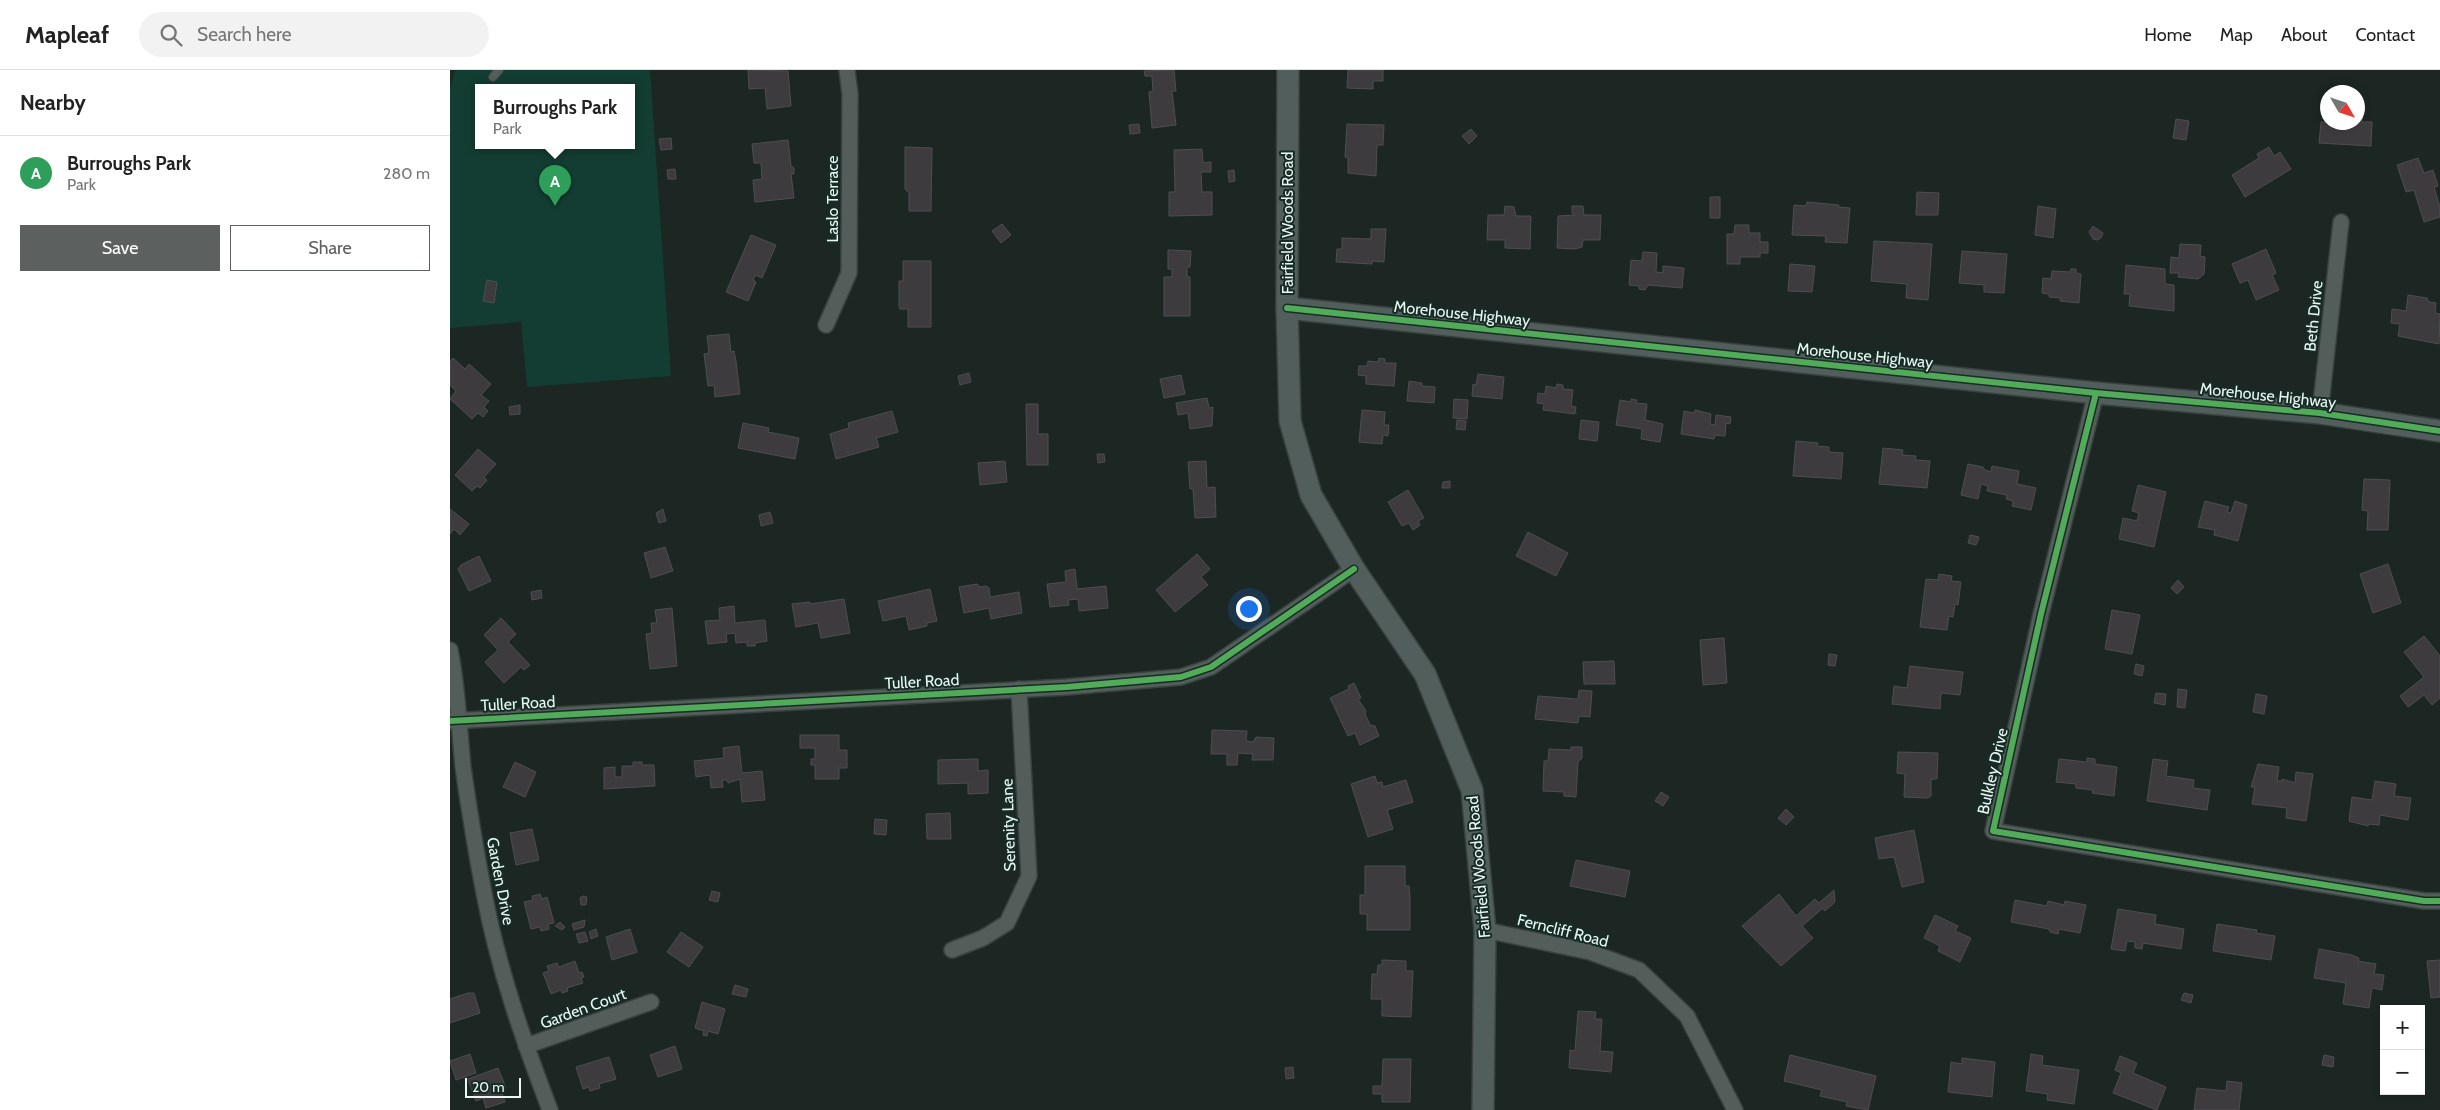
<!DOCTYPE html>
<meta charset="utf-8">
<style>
:root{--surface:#fff;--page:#f2f2f2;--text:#222;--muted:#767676;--line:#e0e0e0;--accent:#5c615f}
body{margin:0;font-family:Cabin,sans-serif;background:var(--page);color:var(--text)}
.controls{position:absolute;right:15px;bottom:15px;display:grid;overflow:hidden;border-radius:0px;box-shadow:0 2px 8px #0003}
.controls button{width:45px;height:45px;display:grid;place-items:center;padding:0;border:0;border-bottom:1px solid var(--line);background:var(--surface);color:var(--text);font:25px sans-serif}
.compass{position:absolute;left:1870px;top:15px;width:45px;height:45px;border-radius:50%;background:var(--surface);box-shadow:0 2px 8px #0003;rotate:129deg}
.scale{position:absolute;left:15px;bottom:12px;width:56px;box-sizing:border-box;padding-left:5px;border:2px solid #eaf7f2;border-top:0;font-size:14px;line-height:18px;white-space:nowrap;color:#eaf7f2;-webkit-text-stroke:4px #172c26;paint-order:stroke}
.you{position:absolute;left:798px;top:538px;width:18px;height:18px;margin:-12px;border:4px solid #fff;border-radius:50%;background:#1a73e8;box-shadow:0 0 0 8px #1a73e833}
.badge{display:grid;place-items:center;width:32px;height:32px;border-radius:50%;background:var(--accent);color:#fff;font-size:16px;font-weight:700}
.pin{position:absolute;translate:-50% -41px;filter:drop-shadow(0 1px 2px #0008)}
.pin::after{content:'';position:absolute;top:26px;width:18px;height:15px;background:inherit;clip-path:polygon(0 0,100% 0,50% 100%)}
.popup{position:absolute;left:25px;top:14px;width:160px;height:65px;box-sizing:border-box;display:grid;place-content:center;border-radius:0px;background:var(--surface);filter:drop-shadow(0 1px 4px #0005);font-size:16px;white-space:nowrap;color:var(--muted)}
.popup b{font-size:19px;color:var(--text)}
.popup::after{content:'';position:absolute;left:50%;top:100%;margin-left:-10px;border:10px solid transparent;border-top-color:var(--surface)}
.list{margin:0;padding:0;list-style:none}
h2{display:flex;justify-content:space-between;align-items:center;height:65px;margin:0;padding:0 20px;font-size:21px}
h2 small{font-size:16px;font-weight:400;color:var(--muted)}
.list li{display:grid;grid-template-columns:32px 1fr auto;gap:15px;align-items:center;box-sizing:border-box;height:75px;padding:0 20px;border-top:1px solid var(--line)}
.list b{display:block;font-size:19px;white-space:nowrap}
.list p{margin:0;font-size:16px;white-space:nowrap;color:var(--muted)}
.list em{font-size:16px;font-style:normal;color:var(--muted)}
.actions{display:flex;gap:10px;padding:15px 20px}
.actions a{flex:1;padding:11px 0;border:1px solid var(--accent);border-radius:0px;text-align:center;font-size:18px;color:var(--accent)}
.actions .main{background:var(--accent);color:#fff}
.icon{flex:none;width:28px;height:28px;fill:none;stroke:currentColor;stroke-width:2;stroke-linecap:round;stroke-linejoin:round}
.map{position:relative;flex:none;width:1990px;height:1040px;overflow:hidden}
header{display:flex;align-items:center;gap:30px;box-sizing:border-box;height:70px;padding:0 25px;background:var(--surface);border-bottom:1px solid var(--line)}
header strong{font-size:24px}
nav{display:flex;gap:28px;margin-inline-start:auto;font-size:18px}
.search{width:350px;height:45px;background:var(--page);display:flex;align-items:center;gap:12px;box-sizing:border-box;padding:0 18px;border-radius:28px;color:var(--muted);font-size:19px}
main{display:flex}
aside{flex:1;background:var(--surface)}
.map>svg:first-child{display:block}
</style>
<header>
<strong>Mapleaf</strong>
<div class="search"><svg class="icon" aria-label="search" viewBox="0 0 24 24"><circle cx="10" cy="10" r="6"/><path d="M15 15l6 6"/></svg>Search here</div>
<nav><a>Home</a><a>Map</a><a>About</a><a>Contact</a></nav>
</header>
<main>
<aside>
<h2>Nearby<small></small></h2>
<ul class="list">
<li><span class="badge" style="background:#2e9e5b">A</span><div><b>Burroughs Park</b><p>Park</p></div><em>280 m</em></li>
</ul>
<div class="actions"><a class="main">Save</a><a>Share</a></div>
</aside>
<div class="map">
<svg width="1990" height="1040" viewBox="0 0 1990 1040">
<rect width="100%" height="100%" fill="#1c2724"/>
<path fill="#133d32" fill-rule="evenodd" d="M5 0H200L221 306 77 317 71 252 0 258V19ZM29 17H181V75H29Z"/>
<path fill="#3e3b3e" stroke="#4d4e4e" d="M298 0 338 1 341 36 317 39 315 18 299 19Z
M724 0 726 21H722L726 55 702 58 699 22 703 21 702 6H695L694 1Z
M898 0H933V11H923V19L897 18Z
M1908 43H1913L1912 52H1922L1921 76 1869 73 1871 52H1908Z
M1726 49 1739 51 1736 70 1723 68Z
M689 54 690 63 680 64 679 55Z
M897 54 934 55 933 75H927L926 106 898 103V88L895 87Z
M1021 59 1027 66 1019 74 1012 66Z
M221 68 222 79 211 80 209 69Z
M338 70 341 96 344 98V104H341L344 128 305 132 303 110 312 109 311 93H304L302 74Z
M455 77 482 78 481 141H459V123L455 119Z
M1819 77 1824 86 1830 82 1841 99 1795 127 1782 105 1809 88 1807 84Z
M752 79 753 93 761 92V102H751L752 122H762V145L719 146V122H725L724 80Z
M1968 88 1974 103 1983 100 1988 116 1984 117 1990 137V147L1974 152 1964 120 1956 122 1947 95Z
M225 99 226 109H218L217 100Z
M784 100 785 111 779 112 778 101Z
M1467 122 1489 123 1488 145H1466Z
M1260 127H1270V148H1260Z
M1357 132 1389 135 1388 137 1400 138 1397 173 1375 172 1376 166 1342 165 1344 135 1356 136Z
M1055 136 1064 137 1066 146H1081L1080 179 1055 178V170H1037L1038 145H1054Z
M1122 136H1133L1134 145H1151L1150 170H1133L1132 177 1125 179 1107 178 1108 146 1125 145 1122 143Z
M1588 136 1606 139 1603 168 1585 165Z
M552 154 561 165 551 173 542 161Z
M1285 155H1299V163H1310V172H1318V183H1310V187H1290V194H1277V164H1284Z
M1643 156 1653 163 1651 168 1647 170 1643 169 1639 162Z
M921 159H936L934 192 922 191V194L886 192 887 179H892V168L921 169Z
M301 165 326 175 312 208 305 205 303 210 306 212 298 231 276 222Z
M1424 171 1482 174 1478 230 1456 228 1457 214 1421 211Z
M1730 174 1751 175 1750 186 1755 187 1754 204 1748 209 1728 207 1729 203H1720L1721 187 1729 188Z
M1816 179 1826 203 1822 205 1829 220 1806 230 1798 210 1790 213 1782 194Z
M718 180 741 181 740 197H737V207H740V246H714V207H722V199H718Z
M1512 181 1557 184 1554 223 1534 222V215L1509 213Z
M1193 182 1207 183 1206 202 1213 203V196L1234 198 1232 218 1198 215 1195 220 1189 219V216L1179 215 1181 190 1192 191Z
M453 191H481V257H458V239H450L449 236V211H453Z
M1340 194 1365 196 1362 222 1338 221Z
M1676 195 1715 199V214L1724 215V241L1679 236 1680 224H1674Z
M1621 199H1626V203L1631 204 1629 233 1610 231 1611 228 1599 227V224L1592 223 1593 208 1601 209 1602 201 1620 202Z
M37 210 47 212 44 233 33 231Z
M1958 225 1977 228 1979 232 1986 233 1985 243 1990 244 1989 274 1948 266 1950 254 1941 253 1942 239 1956 241Z
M279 264 281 282 284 281 286 291 290 324 265 327 264 315 258 316 254 284 259 283 257 266Z
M3 288 15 299 19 294 41 314 31 325 39 331 34 337 38 341 33 347 28 343 22 349 0 329 6 321 0 315V291Z
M929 288 935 289V293H946L944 316 916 314V306L908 305 909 296H917L918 291 928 292Z
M519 303 521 312 510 315 508 306Z
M1028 304 1054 307 1052 329 1022 326 1023 314 1026 315Z
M731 305 735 324 714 328 710 309Z
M959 311 972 313V316L985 317 984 333 957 331Z
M1107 314 1113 315V319L1123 320 1121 336 1126 337 1125 344 1093 340 1094 334 1087 333 1088 323 1095 324 1096 316 1106 318Z
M757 328 759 338 763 337 762 356 740 359 738 343 728 345 726 333Z
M1004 329 1018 330 1017 349 1003 348Z
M1181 329 1187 330 1186 333 1197 334 1195 350 1213 354 1210 372 1191 369 1192 359 1166 355 1170 330 1181 332Z
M576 334H588V364H598V395H577Z
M70 335V344L60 345 59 337Z
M912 340 935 342 934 355H939L938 366 933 365 932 374 909 372Z
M1245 340 1261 344 1260 354 1265 355 1266 345 1281 347 1280 354 1276 353 1275 366 1265 365 1264 369 1231 364 1234 341 1244 343Z
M442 341 448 362 426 368 429 377 386 389 380 364 399 358 398 353Z
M1007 350 1016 351 1015 360 1006 359Z
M1131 350 1149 352 1147 371 1129 369Z
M293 353 319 358 318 362 349 368 345 389 288 378Z
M1346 371 1368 373 1367 376 1379 377V382L1393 383 1391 409 1343 406Z
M1433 378 1453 380 1452 385 1466 386 1465 390 1480 391 1477 418 1429 414Z
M28 379 46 394 34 407 37 410 30 418 27 416 22 421 5 405Z
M647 384H654L655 392 648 393Z
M555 391 557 412 530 415 528 393Z
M756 391 757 418 765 417 766 447 745 448 743 419H740L738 392Z
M1518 394 1533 397 1535 400 1541 402 1542 396 1569 401 1567 414 1586 418 1581 440 1562 436 1563 431 1556 429 1557 425 1537 421 1538 416 1531 414 1528 429 1511 425Z
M1914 409 1940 410 1938 460H1917L1918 441 1912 440Z
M1000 411V418H992L993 412Z
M1688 415 1716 422 1704 477 1669 469 1673 448 1687 451 1689 443 1682 441Z
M958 420 974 448 968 451 970 455 963 460 959 453 952 456 938 432Z
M1755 431 1779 437 1777 442 1781 443 1785 431 1797 435 1788 471 1764 465 1765 460 1748 457Z
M0 439 19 454 10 465 4 459 0 464Z
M213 439 216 451 209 453 206 443Z
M320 442 323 453 311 456 309 445Z
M1078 462 1118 483 1106 506 1066 486Z
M1520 465 1529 467 1526 475 1518 473Z
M215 477 223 501 201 508 194 483Z
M747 484 760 499 751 507 758 515 725 542 706 520Z
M29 486 41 511 19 521 8 499 11 495Z
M1938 494 1951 533 1923 543 1910 504Z
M625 499 627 519 656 516 658 538 629 541 628 529 618 530 619 535 600 537 597 514 616 512 615 501Z
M1489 504 1502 506 1501 511 1511 512 1508 535 1505 534 1503 547 1499 546 1497 560 1470 557 1476 509 1488 510Z
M1728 510 1734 517 1727 524 1721 518Z
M527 514 530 517 536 516 539 518 540 527 569 522 572 543 541 549 539 538 514 543 509 517Z
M480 519 487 551 477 553V556L459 560 456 546 433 551 428 531Z
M91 520 92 528 82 530 81 522Z
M394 529 400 563 371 568 368 553 346 557 342 534 360 532V534Z
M284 536 285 553 315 550 317 571 305 573V576H297V572L286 573 285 563 276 564 277 572 258 574 255 551 270 550 269 538Z
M222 538 227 596 200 599 196 564 202 563 201 553H207L205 540Z
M1662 540 1690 545 1682 584 1655 579Z
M51 548 66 564 58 572 80 595 74 600 71 597 54 613 35 592 48 580 34 565Z
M1974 566 1990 586V628L1982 635 1974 625 1958 637 1950 626 1974 607 1954 582Z
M1274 568 1277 613 1253 615 1250 570Z
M1379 584 1387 585 1385 596 1378 595Z
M1164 591 1165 614H1134L1133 592Z
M1686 594 1694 596 1692 606 1684 604Z
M1460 596 1513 602 1510 625 1491 623 1490 639 1442 634 1444 616 1457 618Z
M904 613 911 628 908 629 916 641 915 644 920 655 925 656 929 666 910 675 905 663 898 666 880 628 899 619 898 616Z
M1728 619 1737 620 1735 638 1727 637Z
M1129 620 1142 621 1140 647 1129 646 1128 653 1085 649 1088 626 1128 629Z
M1706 623 1716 624 1715 635 1704 633Z
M1806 624 1817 626 1814 644 1803 642Z
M762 660 797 661 796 671 803 672 806 667 824 668 823 690H802L803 684 788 683 787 695H777V684H761Z
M350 665H389V680H397V698H389V709H365V695H361V689H365V678H350Z
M289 676 292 703 312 701 315 730 292 732 290 709 278 713 277 710H272L273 717 261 718 260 705 246 707 244 691 274 688 273 678Z
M1121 677H1132V688L1128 692 1126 727 1114 726V722L1093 721 1094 691H1098L1099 679 1121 680Z
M1448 682 1488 683 1487 709H1481V726L1478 728 1454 727 1455 704 1447 703Z
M1637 688 1645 689V694L1667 697 1664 726 1642 723 1643 720 1626 718V714L1606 712 1609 689 1637 692Z
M528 689V701L538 700V723L518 724V713L488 714V690Z
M1703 689 1718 691 1716 706 1744 710 1743 718 1760 720 1757 740 1697 731Z
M65 692 86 702 75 727 53 717Z
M183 692H192V695H204L205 716 154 719V698L165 697V707H172V696H183Z
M1808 694 1829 697 1827 711H1832V709L1845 713 1846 702 1863 704 1856 751 1836 748 1837 738 1802 734 1805 717H1801Z
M925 706 927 713 932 712 933 717 956 710 963 732 937 740 943 759 918 767 901 714Z
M1925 711 1946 714 1944 726 1961 728 1958 750 1930 745 1929 755 1919 754 1918 756 1899 751 1902 727 1922 730Z
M1211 722 1219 727 1213 736 1205 731Z
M1336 739 1344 747 1336 755 1328 748Z
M500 743 501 769H477L476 744Z
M425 749 437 750 436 765 424 764Z
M82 759 89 790 66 795 60 763Z
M1464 760 1474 812 1452 817 1444 787 1429 789 1425 768Z
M1126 790 1180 801 1175 827 1120 816Z
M915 796H955V816H959L960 828V860H917V844H910V825H915Z
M1384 820 1385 832 1375 841 1373 838 1352 856 1363 868 1331 896 1292 856 1329 824 1346 846 1365 829 1369 833Z
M262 821 270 823 268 832 259 830Z
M90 824 92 829 97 827 104 853 98 854 99 859 91 861 90 857 81 859 74 832 83 830 82 826Z
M133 826 137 827 136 835H131L130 828Z
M1565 830 1597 836 1598 831 1614 835 1615 831 1636 835 1630 863 1609 859 1608 864 1600 862 1599 859 1561 852Z
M1668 839 1706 845 1705 854 1734 859 1731 879 1693 873 1692 879 1685 878V872L1677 871 1675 881 1661 879Z
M1485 845 1508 856 1505 861 1521 868 1510 892 1488 881 1490 876 1474 868Z
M135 850 134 857 124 860 122 854Z
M110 852 115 857 112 860 105 856Z
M1767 854 1807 860 1806 863 1825 866 1821 890 1763 881Z
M146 859 148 866 141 869 139 862Z
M180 859 187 882 162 890 156 867Z
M135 862 138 871 129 873 126 864Z
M231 862 253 877 239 897 217 882Z
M1869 879 1902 885 1909 888 1908 891 1926 894 1924 904 1934 905 1932 920 1922 918 1919 938 1893 934 1896 913 1864 908Z
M932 890 956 891V901H963L961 947 932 946V929H921L922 904H927L928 895H932Z
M1990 890V927L1981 928 1977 891Z
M125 891 129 903 132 902 134 907 131 908 133 913 117 918 118 921 112 923 111 920 101 924 93 903 99 901 97 896 107 893 109 897Z
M285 915 298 919 296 927 282 924Z
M18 923H24L30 943 0 953V929Z
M1734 923 1743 925 1741 933 1731 930Z
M252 932 275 939 268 964 258 961 257 966 253 965 254 961 245 958Z
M1128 941 1146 942 1145 949H1152L1150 981 1163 982 1161 1002 1119 998 1120 980 1125 981Z
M225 976 232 999 208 1007 200 985Z
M20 984 26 1003 6 1010 0 991Z
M1581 984 1593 986 1592 995 1629 1000 1624 1034 1597 1030 1598 1024 1576 1021Z
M1340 985 1426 1006 1418 1040 1396 1036 1397 1032 1370 1026 1372 1020 1334 1011Z
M1874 985 1884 987 1883 997 1872 995Z
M1670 986 1687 993 1683 1003 1716 1017 1707 1040 1663 1023 1671 1003 1665 1000Z
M159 987 166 1009 149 1014 150 1018 140 1021 139 1017 133 1019 126 997Z
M1512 988 1545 992 1542 1027 1498 1022 1501 992 1512 994Z
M933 989H961L960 1032H932V1024H923V1016H932Z
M843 997 844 1008 836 1009 835 998Z
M48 998 56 1018 51 1020 55 1032 36 1038 33 1028 26 1031 18 1009Z
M1777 1011 1792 1013 1789 1040H1744L1747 1018 1776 1021Z"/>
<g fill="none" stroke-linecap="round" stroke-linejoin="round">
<defs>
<path id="lane" d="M43 7 49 0"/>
<path id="street" d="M376 255 399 203 400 24 397 0
M1646 323 1591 544 1543 761 1974 831H1990
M1870 343 1891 152
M0 580C8 619 9 657 13 697 19 739 26 782 34 823 48 898 73 969 100 1040
M0 651 617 617 731 607 761 597 904 499
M1035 860 1140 882 1189 900 1237 946 1285 1040
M502 880 533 868 557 853 579 806 569 619
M76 976 201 932"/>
<path id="secondary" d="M838 0 837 238 840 351 861 425 904 499 975 604 1022 720 1035 860 1033 1040
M837 238 1646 323 1870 343 1990 361"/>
</defs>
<use href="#lane" stroke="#38413e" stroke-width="10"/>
<use href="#street" stroke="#38413e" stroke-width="18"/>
<use href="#secondary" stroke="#38413e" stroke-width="24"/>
<use href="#lane" stroke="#535d5a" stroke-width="8"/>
<use href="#street" stroke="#535d5a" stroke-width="15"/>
<use href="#secondary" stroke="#525e5b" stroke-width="21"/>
<defs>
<path id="cycleway" d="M837 238 1646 323 1870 343 1990 361
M1646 323 1591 544 1543 761 1974 831H1990
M0 651 617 617 731 607 761 597 904 499"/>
</defs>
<use href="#cycleway" stroke="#172c26" stroke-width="9"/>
<use href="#cycleway" stroke="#51ab58" stroke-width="6"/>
</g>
<g text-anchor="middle" stroke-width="4" stroke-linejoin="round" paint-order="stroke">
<g font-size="16" fill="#eaf7f2" stroke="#172c26">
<text transform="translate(382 129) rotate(-90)" y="6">Laslo Terrace</text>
<text transform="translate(837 153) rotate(-90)" y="6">Fairfield Woods Road</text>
<text transform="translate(1012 243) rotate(6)" y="6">Morehouse Highway</text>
<text transform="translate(1863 246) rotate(-84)" y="6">Beth Drive</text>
<text transform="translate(1415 285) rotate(6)" y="6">Morehouse Highway</text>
<text transform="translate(1818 325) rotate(6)" y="6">Morehouse Highway</text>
<text transform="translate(472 611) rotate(-3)" y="6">Tuller Road</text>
<text transform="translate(68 633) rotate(-3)" y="6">Tuller Road</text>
<text transform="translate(1542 701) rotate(-77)" y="6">Bulkley Drive</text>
<text transform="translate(558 755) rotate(-92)" y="6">Serenity Lane</text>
<text transform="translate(1028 797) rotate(-95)" y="6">Fairfield Woods Road</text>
<text transform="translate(51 811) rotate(79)" y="6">Garden Drive</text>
<text transform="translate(1113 860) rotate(14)" y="6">Ferncliff Road</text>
<text transform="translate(133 938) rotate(-20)" y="6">Garden Court</text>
</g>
</g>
</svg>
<div class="controls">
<button>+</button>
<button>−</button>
</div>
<svg class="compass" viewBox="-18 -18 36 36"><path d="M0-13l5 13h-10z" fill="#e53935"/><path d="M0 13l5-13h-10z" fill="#767676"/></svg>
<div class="scale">20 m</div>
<div class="you"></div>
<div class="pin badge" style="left:105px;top:136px;background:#2e9e5b">A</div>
<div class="popup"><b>Burroughs Park</b>Park</div>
</div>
</main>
